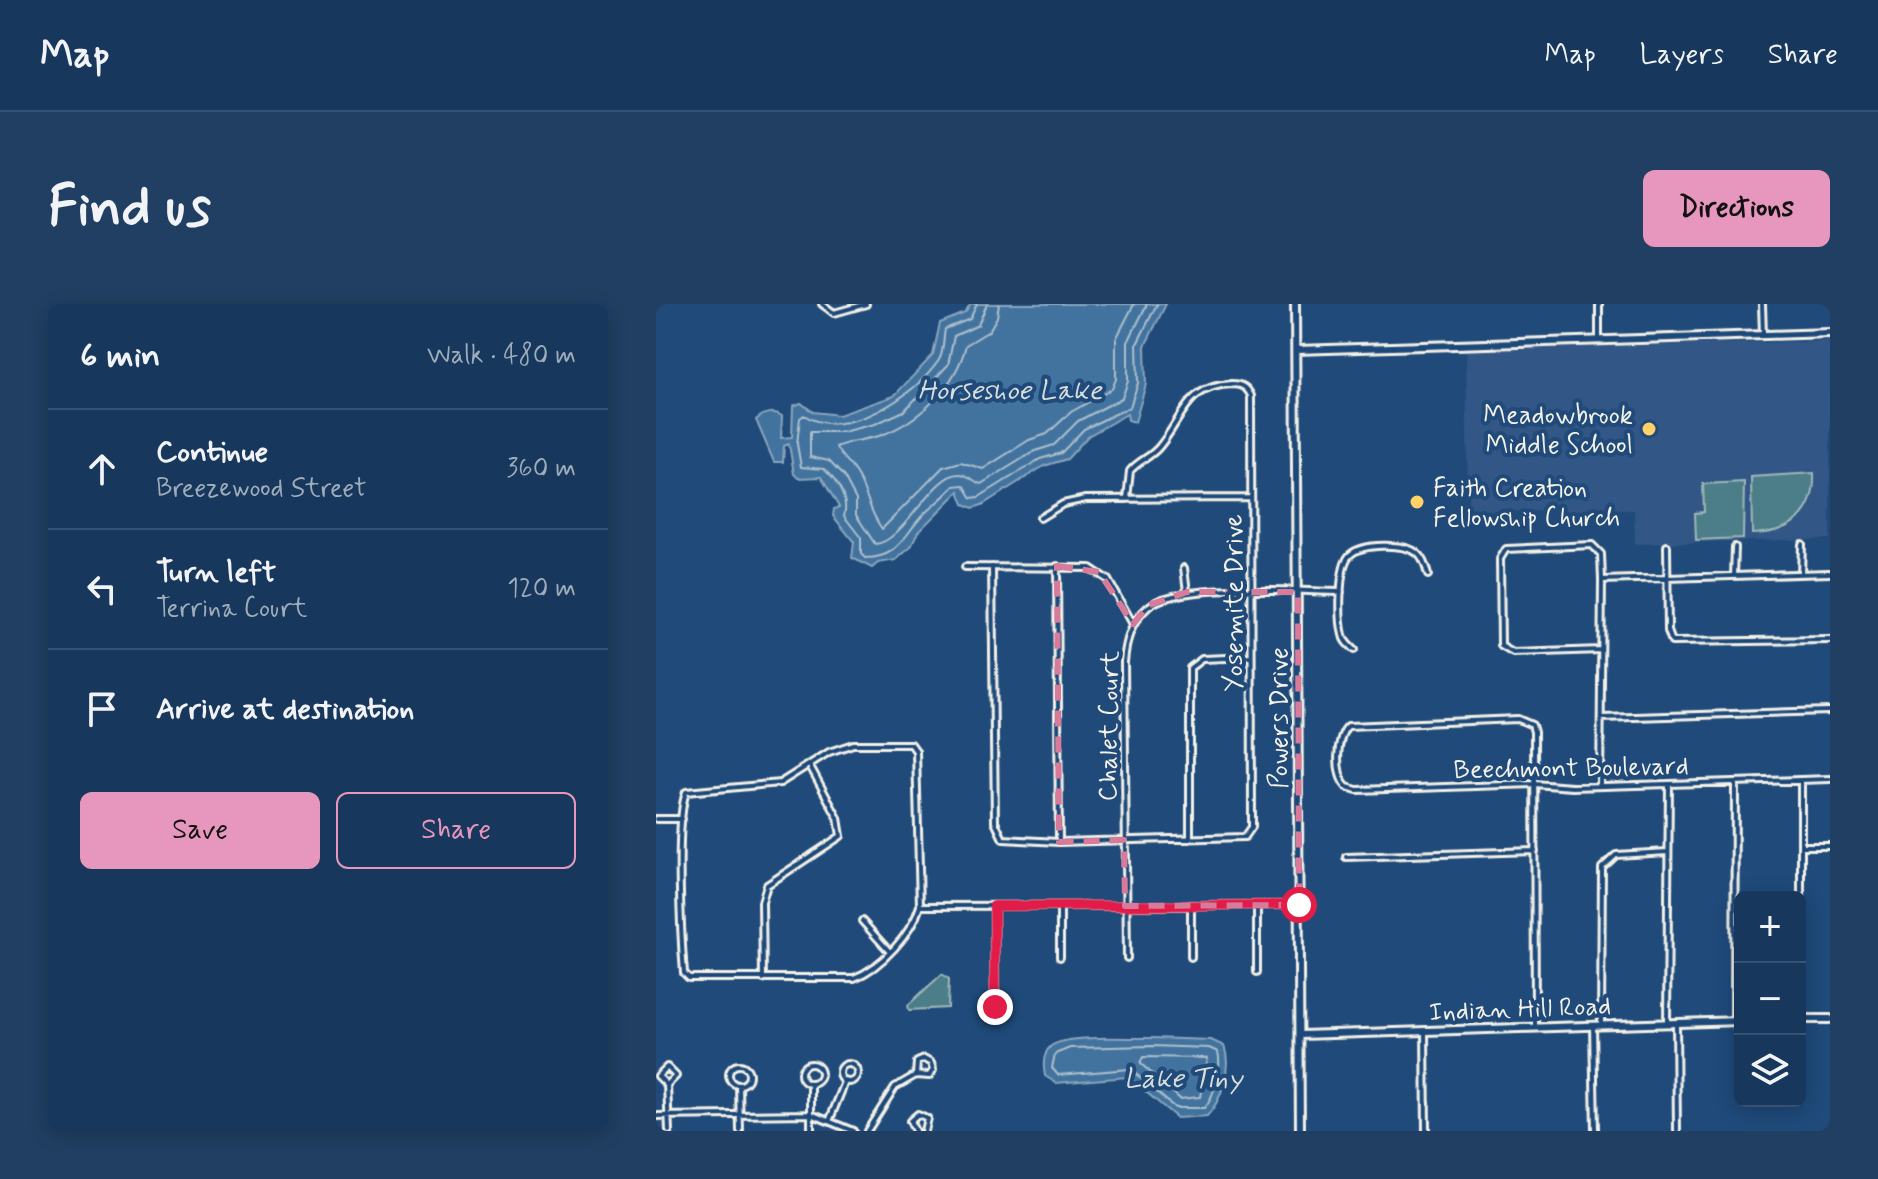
<!DOCTYPE html>
<meta charset="utf-8">
<style>
:root{--surface:#17385c;--page:#203f62;--text:#f1f3f6;--muted:#9eacbb;--line:#365272;--accent:#e797bd}
body{margin:0;font-family:Mynerve,sans-serif;background:var(--page);color:var(--text)}
.controls{position:absolute;right:24px;bottom:24px;display:grid;overflow:hidden;border-radius:12px;box-shadow:0 4px 20px #0003}
.controls button{width:72px;height:72px;display:grid;place-items:center;padding:0;border:0;border-bottom:2px solid var(--line);background:var(--surface);color:var(--text);font:40px sans-serif}
.stop{position:absolute;width:24px;height:24px;margin:-18px;border:6px solid #e11d48;border-radius:50%;background:#fff}
.stop.end{background:#e11d48;border-color:#fff;box-shadow:0 2px 8px #0008}
.list{margin:0;padding:0;list-style:none}
h2{display:flex;justify-content:space-between;align-items:center;height:104px;margin:0;padding:0 32px;font-size:34px}
h2 small{font-size:26px;font-weight:400;color:var(--muted)}
.list li{display:grid;grid-template-columns:52px 1fr auto;gap:24px;align-items:center;box-sizing:border-box;height:120px;padding:0 32px;border-top:2px solid var(--line)}
.list b{display:block;font-size:30px;white-space:nowrap}
.list p{margin:0;font-size:26px;white-space:nowrap;color:var(--muted)}
.list em{font-size:26px;font-style:normal;color:var(--muted)}
.actions{display:flex;gap:16px;padding:24px 32px}
.actions a{flex:1;padding:18px 0;border:2px solid var(--accent);border-radius:12px;text-align:center;font-size:28px;color:var(--accent)}
.actions .main{background:var(--accent);color:#111}
.icon{flex:none;width:44px;height:44px;fill:none;stroke:currentColor;stroke-width:2;stroke-linecap:round;stroke-linejoin:round}
.map{position:relative;flex:none;width:1174px;height:827px;overflow:hidden;border-radius:12px}
header{display:flex;align-items:center;gap:48px;box-sizing:border-box;height:112px;padding:0 40px;background:var(--surface);border-bottom:2px solid var(--line)}
header strong{font-size:38px}
nav{display:flex;gap:44px;margin-inline-start:auto;font-size:28px}
.intro{display:flex;align-items:center;justify-content:space-between;box-sizing:border-box;height:192px;padding:0 48px}
h1{margin:0;font-size:56px}
.button{padding:20px 36px;border-radius:12px;background:var(--accent);color:#111;font-size:28px;font-weight:700}
main{display:flex;gap:48px;padding:0 48px}
aside{flex:1;background:var(--surface);border-radius:12px;box-shadow:0 4px 20px #0003}
.map>svg:first-child{display:block}
</style>
<header>
<strong>Map</strong>
<nav><a>Map</a><a>Layers</a><a>Share</a></nav>
</header>
<div class="intro"><h1>Find us</h1><a class="button">Directions</a></div>
<main>
<aside>
<h2>6 min<small>Walk · 480 m</small></h2>
<ul class="list">
<li><svg class="icon" aria-label="ahead" viewBox="0 0 24 24"><path d="M12 20V5M6 11l6-6 6 6"/></svg><div><b>Continue</b><p>Breezewood Street</p></div><em>360 m</em></li>
<li><svg class="icon" aria-label="left" viewBox="0 0 24 24"><path d="M17 20v-9H6M10 6l-5 5 5 5"/></svg><div><b>Turn left</b><p>Terrina Court</p></div><em>120 m</em></li>
<li><svg class="icon" aria-label="arrive" viewBox="0 0 24 24"><path d="M6 21V4h12l-3 4 3 4H6"/></svg><div><b>Arrive at destination</b></div></li>
</ul>
<div class="actions"><a class="main">Save</a><a>Share</a></div>
</aside>
<div class="map">
<svg width="1174" height="827" viewBox="0 0 1174 827">
<rect width="100%" height="100%" fill="#1f4a7a"/>
<filter id="ink" filterUnits="userSpaceOnUse"><feTurbulence type="fractalNoise" baseFrequency=".0125" numOctaves="2"/><feDisplacementMap in="SourceGraphic" scale="16" xChannelSelector="R" yChannelSelector="G"/><feConvolveMatrix kernelMatrix="1 2 1 2 8 2 1 2 1" color-interpolation-filters="sRGB"/></filter>
<g filter="url(#ink)">
<path fill="#325686" d="M1174 37V235L979 240 978 206 812 208 810 45Z"/>
<path fill="#4c7e89" stroke="#a0b8b8" stroke-width="2" d="M1158 169C1160 210 1135 229 1096 230L1095 173Z
M1088 178 1087 234 1040 236 1039 209 1048 208 1047 180Z
M286 670 293 675 292 704 253 706 252 701Z"/>
<path fill="#43739f" stroke="#8aa5bc" stroke-width="2" d="M315 0H510L489 42 490 80 479 118 472 116 471 110 432 132 411 155 388 162 326 201 317 204 308 200 303 187 262 228 255 243 240 256 222 259 216 264 196 254 198 238 177 212 178 205 183 203 165 173 142 174 138 170 133 140 128 142 127 158H118L100 116C107 109 117 106 126 112L125 134 136 133 137 102 145 99 157 108 183 111 238 92 277 51 284 19 309 9Z
M496 734 555 736 568 742C576 763 566 796 551 812L521 814 472 773 400 779 389 772C387 762 387 749 395 742 412 730 474 735 496 734Z"/>
<g fill="none" stroke-linecap="round" stroke-linejoin="round">
<path stroke="#adbfcb" stroke-width="2" d="M321 0 314 15 289 25C287 35 288 48 283 56 260 91 189 139 148 111L144 114 141 140 145 163 168 165C181 177 193 195 188 212L205 234V250L209 254C242 254 247 233 266 212 276 202 288 193 298 182L308 181 316 194 323 193 384 155 405 149 428 125 474 103 482 79 481 40 501 0
M331 0 322 21 298 32 292 61 248 107 219 120 187 128H154V153L173 157 188 173 200 196V211L219 240C247 239 276 170 303 170 313 170 318 178 325 180L379 147 398 141 422 117 466 94 472 77V38L491 0
M343 0 341 13 333 27 310 41C300 82 263 118 223 132 209 136 193 137 180 143 183 151 193 159 199 168 212 188 211 204 226 225L287 163 305 158 327 165 373 136 391 130 415 108 456 85 460 75V35L478 0
M496 742 553 744 562 748C566 763 559 792 548 804H519L474 765 402 771 396 764 399 750 414 744Z
M487 753 551 754 544 793 524 795 484 759Z"/>
<defs>
<path id="street" d="M166 0 178 9 210 0
M1106 0 1107 31
M943 35V0
M384 214 407 200 430 195 594 194
M1011 242 1012 327 1016 338 1174 336
M401 262 403 538
M309 263 434 264 452 276 477 320
M336 263 339 518 347 535 403 538 589 533 596 523 595 92C591 83 586 80 576 80 529 82 528 113 503 143 495 153 482 157 474 167L471 195
M528 264 531 288
M1145 270 1146 240
M1078 272 1079 243
M946 276 1174 269
M698 346C693 341 688 338 687 331 683 315 682 262 694 251 706 239 748 239 761 249 767 254 770 263 772 271
M945 414 1174 407
M197 440H255L260 447 264 602C256 629 225 664 198 674H33L28 669C25 633 19 518 30 488L124 479 173 448Z
M944 482 946 276 945 250 936 241 850 245 844 255 845 342 857 349 945 346
M0 515H26
M534 535V364L546 355 595 353
M1146 542H1174
M690 553 879 547
M535 601V653
M264 602 641 601
M338 602 339 703
M404 602V653
M601 602V668
M206 617 233 647
M471 654 468 358C470 336 475 318 492 303 521 277 643 288 685 288
M107 675 106 598 111 581 185 532 182 514 154 462
M1145 715V476
M1078 717 1079 478
M1011 719 1013 480
M1020 719 1021 827
M937 721 939 827
M945 721 946 564 960 551 1012 548
M879 722C879 624 879 526 878 428L876 421 862 415 692 422C680 432 678 472 691 483L701 486 878 480 916 483 1174 475
M769 726 770 827
M184 769a9 9 0 1 1 18 0a9 9 0 1 1-18 0Z
M145 770a10 10 0 1 1 20 0a10 10 0 1 1-20 0Z
M73 771a10 10 0 1 1 20 0a10 10 0 1 1-20 0Z
M155 780V827
M11 781 20 772 11 763 2 772 11 781 13 827
M83 781 84 827
M0 812 155 810 197 827
M174 815 189 778
M211 827 239 783 260 771 273 772 277 766 275 759 268 755 261 758 260 771
M259 827 254 817 262 810 271 814 268 827"/>
<path id="secondary" d="M639 0 644 827
M640 46 1174 29
M1144 715H1174
M645 731 1084 717"/>
</defs>
<use href="#street" stroke="#f4f1e8" stroke-width="10"/>
<use href="#secondary" stroke="#f4f1e8" stroke-width="12"/>
<use href="#street" stroke="#1f4a7a" stroke-width="4"/>
<use href="#secondary" stroke="#1f4a7a" stroke-width="6"/>
</g>
</g>
<g fill="none" stroke-linecap="round" stroke-linejoin="round" filter="url(#ink)">
<path stroke="#e11d48" stroke-width="10" d="M339 703 338 602 643 601"/>
</g>
<path fill="none" stroke="#d87a9a" stroke-width="6" stroke-dasharray="16 10" stroke-linejoin="round" d="M401 262 443 268 477 320 493 301 531 288H642L643 601 469 602 468 536 403 538Z"/>
<g fill="#ffd166" stroke="#1f4a7a" stroke-width="3">
<circle cx="993" cy="125" r="8"/>
<circle cx="761" cy="198" r="8"/>
</g>
<g text-anchor="middle" stroke-width="8" stroke-linejoin="round" paint-order="stroke">
<g font-size="26" fill="#f4f1e8" stroke="#1f4a7a" text-anchor="end">
<text x="977" y="119">Meadowbrook<tspan x="977" dy="30">Middle School</tspan></text>
<text x="777" y="192" text-anchor="start">Faith Creation<tspan x="777" dy="30">Fellowship Church</tspan></text>
</g>
<g font-size="26" fill="#f4f1e8" stroke="#1f4a7a">
<text transform="translate(577 299) rotate(-90)" y="9">Yosemite Drive</text>
<text transform="translate(622 414) rotate(-90)" y="9">Powers Drive</text>
<text transform="translate(452 422) rotate(-89)" y="9">Chalet Court</text>
<text transform="translate(915 463) rotate(-1)" y="9">Beechmont Boulevard</text>
<text transform="translate(864 704) rotate(-2)" y="9">Indian Hill Road</text>
</g>
<g font-size="28" font-style="italic" fill="#d9dedd" stroke="#1f4a7a">
<text x="354" y="95">Horseshoe Lake</text>
<text x="527" y="783">Lake Tiny</text>
</g>
</g>
</svg>
<div class="controls">
<button>+</button>
<button>−</button>
<button><svg class="icon" aria-label="layers" viewBox="0 0 24 24"><path d="M12 4l9 5-9 5-9-5zM3 14l9 5 9-5"/></svg></button>
</div>
<div class="stop" style="left:643px;top:601px"></div>
<div class="stop end" style="left:339px;top:703px"></div>
</div>
</main>
